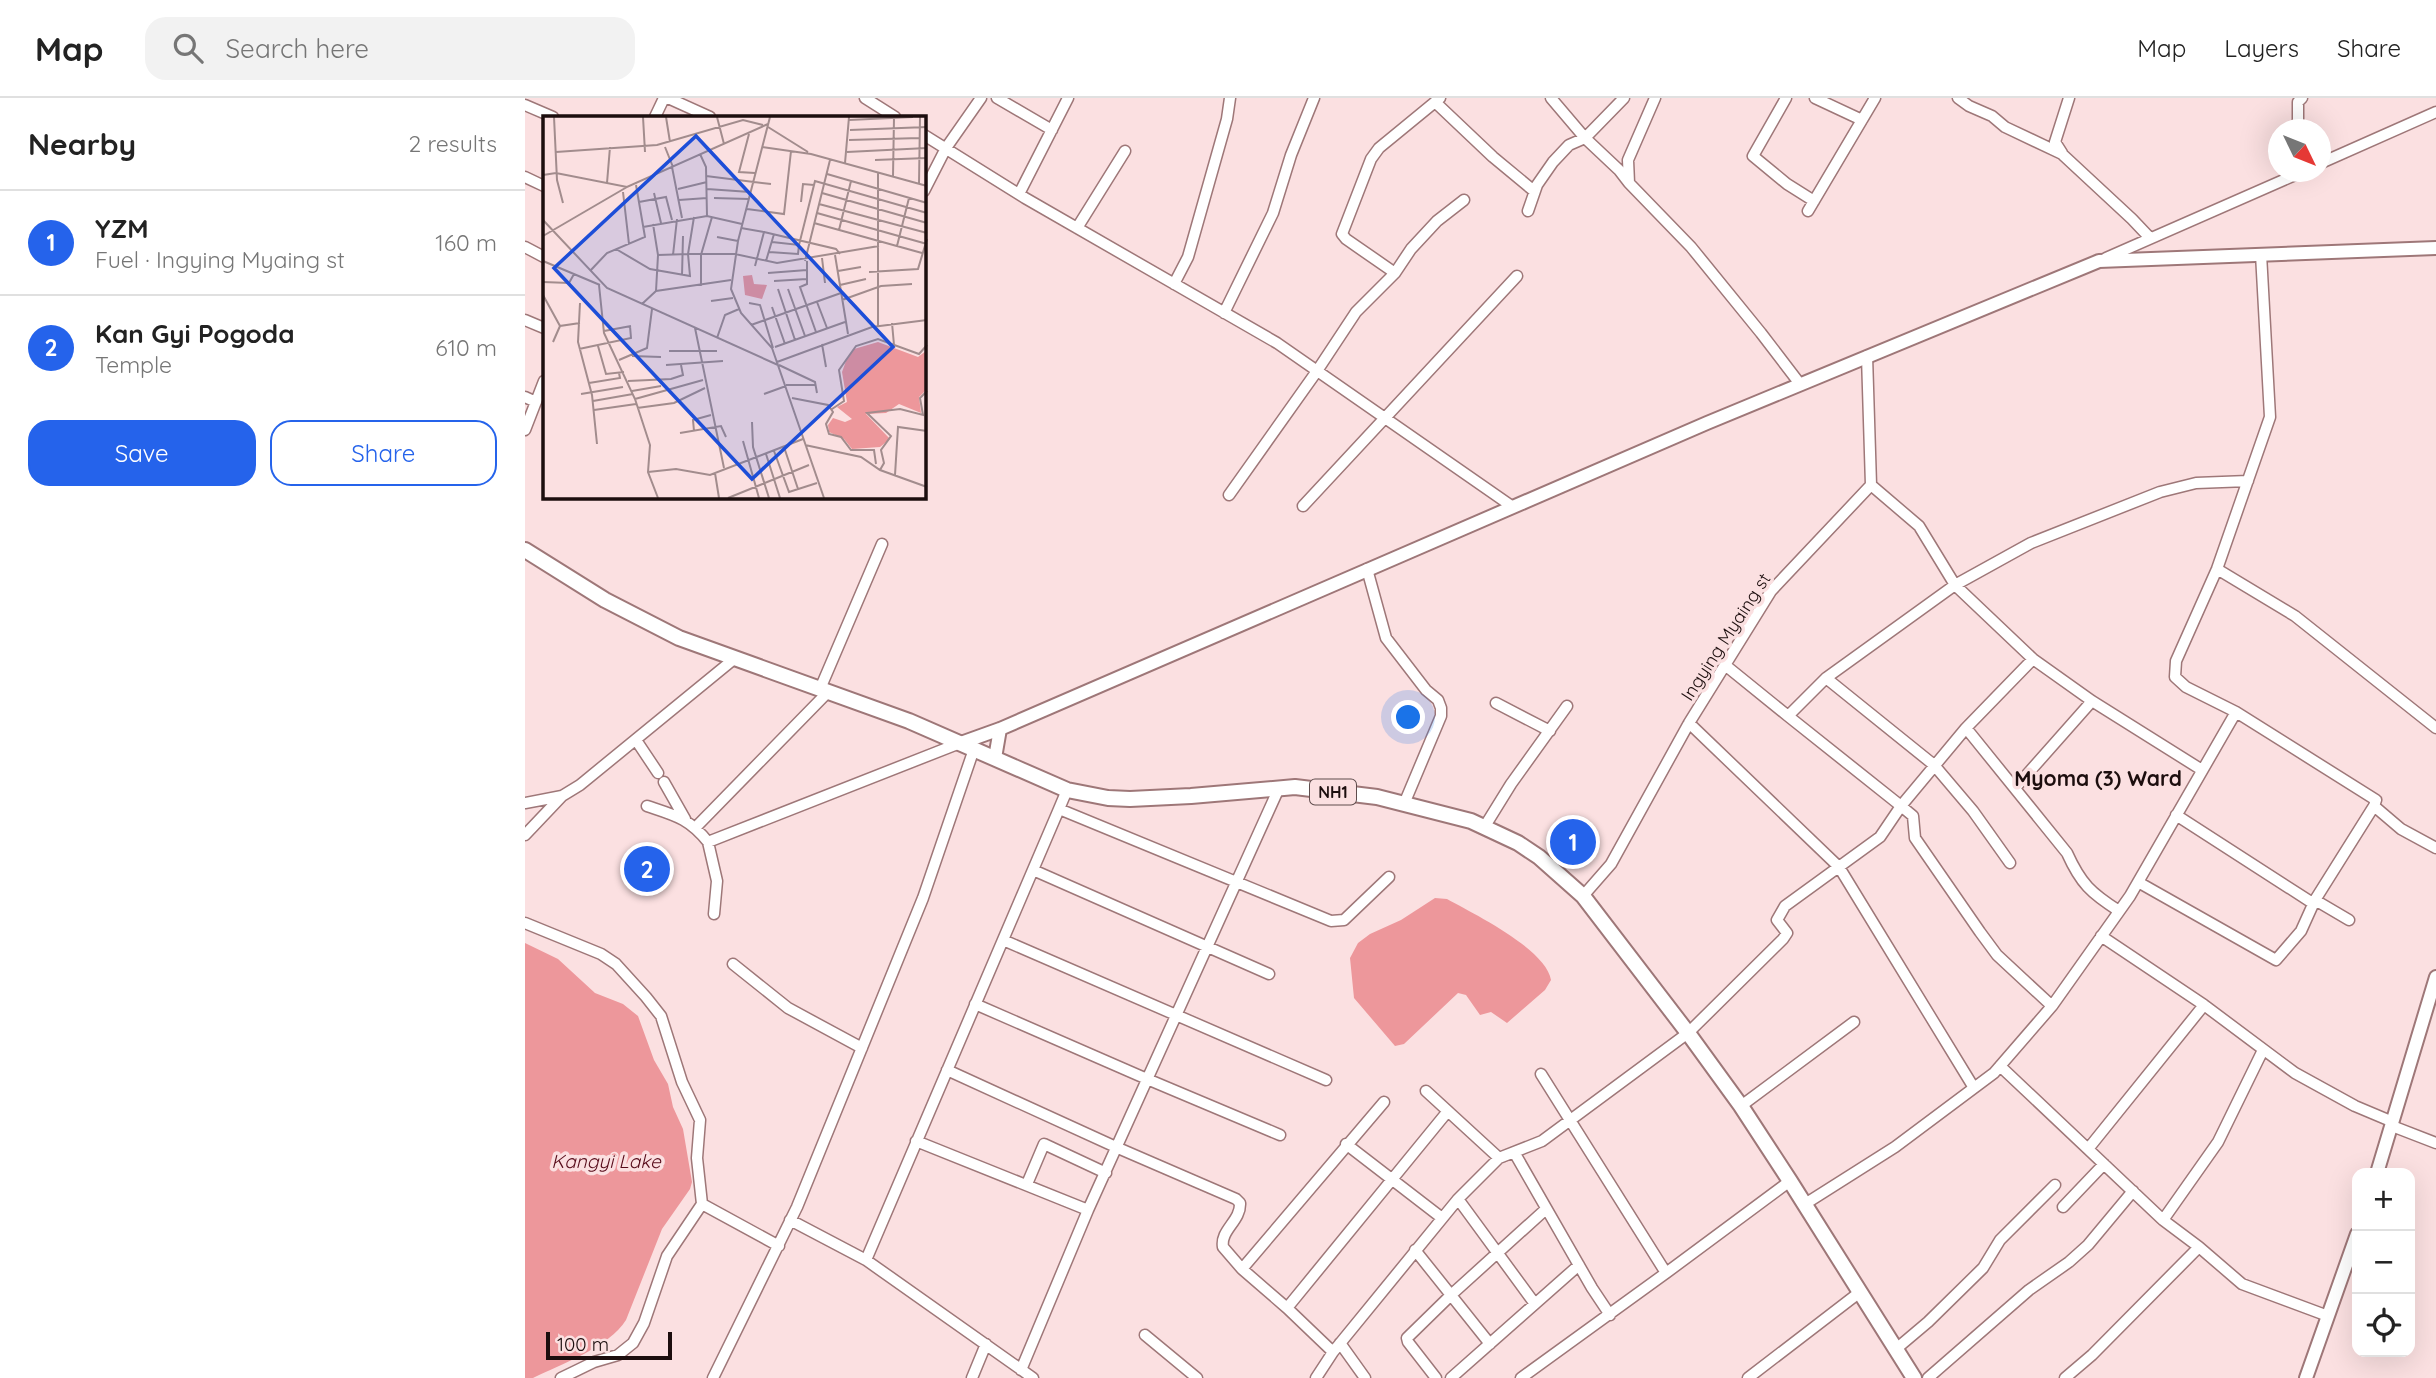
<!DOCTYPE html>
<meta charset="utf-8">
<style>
:root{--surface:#fff;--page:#f2f2f2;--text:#222;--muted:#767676;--line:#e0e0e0;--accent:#2563eb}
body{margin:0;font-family:Quicksand,sans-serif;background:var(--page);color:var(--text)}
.controls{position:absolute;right:21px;bottom:21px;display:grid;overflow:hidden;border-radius:14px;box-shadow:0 7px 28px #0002}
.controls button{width:63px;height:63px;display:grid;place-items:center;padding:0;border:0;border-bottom:2px solid var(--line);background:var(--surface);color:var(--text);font:35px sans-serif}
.compass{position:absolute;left:1743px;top:21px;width:63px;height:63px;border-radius:50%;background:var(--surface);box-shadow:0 7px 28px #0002;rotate:133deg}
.scale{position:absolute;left:21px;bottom:18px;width:126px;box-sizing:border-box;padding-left:7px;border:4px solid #1c0e0e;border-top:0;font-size:19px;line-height:24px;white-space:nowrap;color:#1c0e0e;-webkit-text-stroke:5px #fbe0e1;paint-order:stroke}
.you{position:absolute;left:884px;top:620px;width:24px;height:24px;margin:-18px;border:5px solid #fff;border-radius:50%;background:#1a73e8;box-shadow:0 0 0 10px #1a73e833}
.badge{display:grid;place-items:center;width:46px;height:46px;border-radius:50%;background:var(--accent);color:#fff;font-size:23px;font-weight:700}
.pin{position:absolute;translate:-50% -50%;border:4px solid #fff;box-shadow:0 2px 7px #0006}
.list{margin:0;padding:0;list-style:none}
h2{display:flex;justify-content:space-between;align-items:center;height:91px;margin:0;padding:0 28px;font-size:30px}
h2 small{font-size:23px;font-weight:400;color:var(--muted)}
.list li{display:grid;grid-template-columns:46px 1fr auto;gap:21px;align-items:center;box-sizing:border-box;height:105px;padding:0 28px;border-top:2px solid var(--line)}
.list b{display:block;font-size:26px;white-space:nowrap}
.list p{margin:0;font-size:23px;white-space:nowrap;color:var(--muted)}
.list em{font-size:23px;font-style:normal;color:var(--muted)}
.actions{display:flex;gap:14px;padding:21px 28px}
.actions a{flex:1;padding:16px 0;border:2px solid var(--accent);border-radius:21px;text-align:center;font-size:24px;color:var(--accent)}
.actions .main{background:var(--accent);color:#fff}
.icon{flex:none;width:38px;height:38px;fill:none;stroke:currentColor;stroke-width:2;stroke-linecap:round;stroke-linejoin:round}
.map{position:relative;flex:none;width:1911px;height:1280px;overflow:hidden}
header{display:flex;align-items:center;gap:42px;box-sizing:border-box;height:98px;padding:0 35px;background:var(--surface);border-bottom:2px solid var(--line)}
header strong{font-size:33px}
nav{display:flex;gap:38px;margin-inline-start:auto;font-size:24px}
.search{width:490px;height:63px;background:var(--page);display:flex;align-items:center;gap:18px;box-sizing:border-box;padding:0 24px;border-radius:21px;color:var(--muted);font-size:26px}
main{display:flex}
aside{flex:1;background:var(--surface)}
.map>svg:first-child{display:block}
</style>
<header>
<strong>Map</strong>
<div class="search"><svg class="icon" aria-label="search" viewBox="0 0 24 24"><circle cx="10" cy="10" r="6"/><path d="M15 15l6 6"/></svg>Search here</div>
<nav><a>Map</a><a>Layers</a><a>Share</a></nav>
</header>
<main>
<aside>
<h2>Nearby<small>2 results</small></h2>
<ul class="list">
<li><span class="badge">1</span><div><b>YZM</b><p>Fuel · Ingying Myaing st</p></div><em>160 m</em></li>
<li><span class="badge">2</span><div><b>Kan Gyi Pogoda</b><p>Temple</p></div><em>610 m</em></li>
</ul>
<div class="actions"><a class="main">Save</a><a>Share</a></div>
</aside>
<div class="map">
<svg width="1911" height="1280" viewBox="0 0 1911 1280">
<rect width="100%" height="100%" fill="#fbe0e1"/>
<path fill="#ed979b" d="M910 800 922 801C949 816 1021 851 1026 882L1020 892 982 925 966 914 955 917 941 897 933 895 879 946 870 948 829 900 825 860 833 845 845 836 876 822Z
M0 845 33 861 70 895 98 906 113 918 129 962 143 986 148 1009 158 1031 167 1084 165 1091 137 1131 101 1222C84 1249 37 1266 8 1280H0Z"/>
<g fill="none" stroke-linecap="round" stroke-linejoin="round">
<defs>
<path id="minor" d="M143 0 185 19
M340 0 370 19
M472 0 527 32
M1026 0 1060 40 1094 72 1104 85
M1130 0 1103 62 1104 85 1166 149 1236 235 1275 286
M1261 0 1228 58 1262 86 1289 103
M1290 0 1337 22
M1433 0 1444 8 1467 18 1480 29 1537 56 1607 121 1625 140
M910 4 968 59 1009 93
M0 7 28 19
M130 19 139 0
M1777 32 1773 24V4L1777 0
M399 37 500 100 752 245 988 409
M1537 55 1530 44 1544 0
M1796 65 1911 14
M0 79 19 88
M399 93 421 50 456 0
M494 96 543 0
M1003 113 1012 87 1028 64 1044 47 1060 40 1099 0
M1283 113 1350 0
M552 130 600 53
M0 149 19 159
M1736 156 1745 319 1692 471 1651 563 1650 579 1661 589 1711 614 1851 702 1849 708 1876 731 1911 750
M1581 160 1777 74
M870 175 821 141 817 136 846 61 854 50 915 0
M649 186 663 159 702 21 705 0
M699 215 748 115 766 57 789 0
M0 222 19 230
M0 299 11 304
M0 332 19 283
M1346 387 1394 428 1430 487 1508 561 1567 603 1677 672
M704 397 792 273 831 214 870 175 886 151 912 123 939 102
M778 408 992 178
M842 471 861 540 901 592 913 602 916 610V618L879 706
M1692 471 1770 518 1911 630
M1508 561 1441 630 1376 708 1263 618 1301 580 1430 487 1506 445 1635 394 1671 385 1723 383
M1200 567 1263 618
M1301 580 1409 667 1448 713 1485 765
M295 591 357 446
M971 605 1025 633
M1164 625 1314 769 1449 990
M1441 630 1542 755C1556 786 1566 795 1594 813
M111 642 133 675
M139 684 160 721
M1490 690 1567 603
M542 692 534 711 806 823 819 822 864 779
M0 705 37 698 55 687 209 561
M122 708C149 717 164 720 183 744L435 645
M1651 717 1786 804 1790 802 1824 822
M960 728 986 686 1042 608
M171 729 303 594
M0 737 37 698
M183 744 192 783 189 816
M508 772 744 876
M1613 784 1751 862 1776 833 1790 802 1849 708
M1058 798 1086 766 1164 625 1246 493 1346 387 1342 258
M0 825 76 856 91 866 121 899 136 918 157 984 175 1022 172 1060 177 1106 142 1158 119 1225 108 1245 93 1257 69 1264 36 1280
M1576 838 1679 907 1770 975 1830 1008 1868 1024
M478 842 801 982
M208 866 263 910 337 950
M450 906 622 981 755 1037
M1475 968 1638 1122 1674 1149 1717 1186 1803 1218
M422 972 593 1050 711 1101 715 1105C716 1123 695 1132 698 1149L717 1171 762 1210 808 1254
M1016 976 1141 1175 1265 1083
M901 993 974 1060
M1216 1008 1329 924
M1867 1028 1911 1045
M391 1043 563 1112
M821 1046 917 1120
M1563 1051 1679 907
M989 1054 1067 1190 1085 1217
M502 1086 519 1046 581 1075
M933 1101 1010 1206
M177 1106 254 1148
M1280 1106 1370 1049 1469 975 1527 908 1605 798 1711 614
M1538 1109 1579 1066
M265 1122 341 1162 508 1280
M1638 1122 1693 1044 1738 952
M890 1152 965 1246
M341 1162 534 711
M717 1171 859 1004
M762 1210 923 1013
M620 1237 672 1280
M815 1245 840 1280
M1371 1251 1403 1224 1458 1170 1475 1142 1530 1087
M496 1272 563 1112 754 690
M188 1280 272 1109 398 800 449 651
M447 1280 461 1246
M791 1280 808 1254 933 1101 974 1060 1017 1043 1163 935 1258 841 1262 835 1252 822 1260 808 1355 739 1376 708 1388 718 1390 740 1455 834 1472 857 1527 908
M911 1280 883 1244 882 1240 926 1197 1021 1111
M926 1280 1054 1167
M996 1280 1141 1175
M1223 1280 1335 1194
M1403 1280 1504 1192 1544 1164 1563 1147 1608 1093
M1540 1280 1567 1257 1674 1149"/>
<path id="major" d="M436 645 475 631 1182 325 1574 163 1911 150
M470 660 475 631
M1852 1075 1911 879
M1781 1280 1832 1136"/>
<path id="highway" d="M0 452 80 502 154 540 384 623 542 692 583 700 605 701 666 698 770 689 852 699 946 723 993 745 1014 759 1058 798 1163 935 1216 1008 1265 1083 1389 1280"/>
</defs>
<use href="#minor" stroke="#9e7778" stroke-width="13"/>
<use href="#major" stroke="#9e7778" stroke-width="16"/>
<use href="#highway" stroke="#9e7778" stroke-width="18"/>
<use href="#minor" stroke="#fff" stroke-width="10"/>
<use href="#major" stroke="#fff" stroke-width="12"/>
<use href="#highway" stroke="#fff" stroke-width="14"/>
</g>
<g text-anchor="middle" stroke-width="7" stroke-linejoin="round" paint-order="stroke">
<rect fill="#fbe0e1" stroke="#5f4d4d" stroke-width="2" x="785" y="681.5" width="46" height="25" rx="5"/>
<g font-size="16" font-weight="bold" fill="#1c0e0e">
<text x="808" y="700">NH1</text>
</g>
<g font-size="18" fill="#1c0e0e" stroke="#fbe0e1">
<text transform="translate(1201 539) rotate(-57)" y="6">Ingying Myaing st</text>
</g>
<g font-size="19" font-style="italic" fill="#570a19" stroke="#fbe0e1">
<text x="81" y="1070">Kangyi Lake</text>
</g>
<g font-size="21" font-weight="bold" fill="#1c0e0e" stroke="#fbe0e1">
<text x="1573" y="688">Myoma (3) Ward</text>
</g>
</g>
<g transform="translate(18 18)">
<rect width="383" height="383" fill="#fbe0e1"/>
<path d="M209 159 211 168 224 169 219 183 202 179 200 160ZM335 226 375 241 383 235V274L376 281 378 297 356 288 343 297 323 298 347 323 337 331 309 333 301 323 286 316 285 309 290 302 302 306 309 303 294 291 304 286 299 256 303 245 311 233Z" fill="#ed979b"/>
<path fill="none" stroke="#a28c8d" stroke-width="2" d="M11 1 14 64 20 87M100 1 102 36M123 1 127 26M174 1 181 28M227 1 195 125 188 173 198 197 229 232 281 382M306 4 370 1M225 11 265 36M307 14 384 11M206 18 196 56 212 57M306 24 377 22M122 31 130 51M219 31 268 38 384 70M13 36 114 29 200 4 220 9M304 36 384 32M157 38 163 51 164 100M332 44 384 42M302 47 306 1M129 51 139 102M335 57V210M284 58 384 87M0 59 13 57 84 71 225 8M163 60 228 68M350 60 351 2M64 67 67 31M376 68 377 1M135 73 164 66M164 73 207 76M80 76 86 128M111 77 118 107M279 77 384 107M171 82 206 83M136 84 164 82M96 86 123 81 129 104M258 86 260 68 271 69M276 88 384 117M204 93 241 98 248 35M274 97 384 128M151 101 145 138H192L234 147 336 130M0 104 64 172 235 249M271 107 379 137M110 108 115 139 113 175M100 111 164 100 199 108M198 112 221 116 212 150M296 114 308 65M221 116 293 133 297 138M0 120 84 71M174 121 195 125M229 126 256 129 272 65 384 97M354 130 366 82M73 133 107 153 147 160 145 138 115 139M226 136 255 138 256 129M130 139 134 103M292 139 305 218M279 142 282 167M0 145 57 169M223 145 231 118M262 145 287 44M264 145V168L257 171 273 216M47 155 64 137 102 121 93 69M295 155 318 151M326 156 375 153 384 123M225 157 264 154M139 160 140 120M231 165 264 163M0 166 26 167 31 158M56 169 61 217 92 283 107 329 105 356 115 382M297 169 323 163M158 170V139L169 101M235 173 252 224M245 173 262 220M0 179 17 210M299 184 338 170 369 168M168 185 190 182M274 186 284 212M37 187 35 226 49 279 54 328M206 187 217 189 230 232M99 188 113 175 188 164M229 191 242 228M349 207 351 229M208 209 298 177M152 212 181 352M61 215 88 210M174 222 182 199 196 193M10 226 17 210 37 207M279 228 283 251M55 230 63 258 81 256M232 231 302 206M36 233 88 222 87 210M126 235H174M89 240 118 241M76 244 104 232 109 193M234 246 329 211 384 204M123 249 180 245M236 249 272 266 274 277M85 265 128 263 140 259 138 249M46 267 77 262 76 257M243 269H272M89 275 118 270M38 278 80 271M221 278 243 270M249 282 285 289 290 296 283 308 286 318 298 321 308 334H331L333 348M92 283 160 264M50 285 90 278M94 292 131 287 162 272M289 293 301 285 296 254 313 230 335 223 376 238 384 229M51 294 93 288M209 306 210 331 226 382M151 315 150 304 168 299M137 317 178 310 183 321M200 325 216 382M262 329 318 341 337 354 384 371M241 331 255 373M231 335 246 376 274 367M223 338 237 382M337 354 341 347 338 334 348 320 324 297 357 293 380 299 377 282 384 275M105 356 133 353 167 359 260 323M172 357 176 382M352 359 355 311 384 315M185 382 266 349"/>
<path fill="#1d4ed8" fill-opacity="0.15" stroke="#1d4ed8" stroke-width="3.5" d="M153 20 350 231 209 363 11 152Z"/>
<rect width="383" height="383" fill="none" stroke="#1c0e0e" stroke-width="3.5"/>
</g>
</svg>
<div class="controls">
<button>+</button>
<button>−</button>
<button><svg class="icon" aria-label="locate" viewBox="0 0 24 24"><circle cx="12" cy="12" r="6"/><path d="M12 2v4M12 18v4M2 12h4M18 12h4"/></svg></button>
</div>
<svg class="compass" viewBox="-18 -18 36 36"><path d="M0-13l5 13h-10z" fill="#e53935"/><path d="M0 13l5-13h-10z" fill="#767676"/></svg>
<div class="scale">100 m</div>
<div class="you"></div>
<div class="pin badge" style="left:1048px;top:744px">1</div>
<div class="pin badge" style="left:122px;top:771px">2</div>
</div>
</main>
